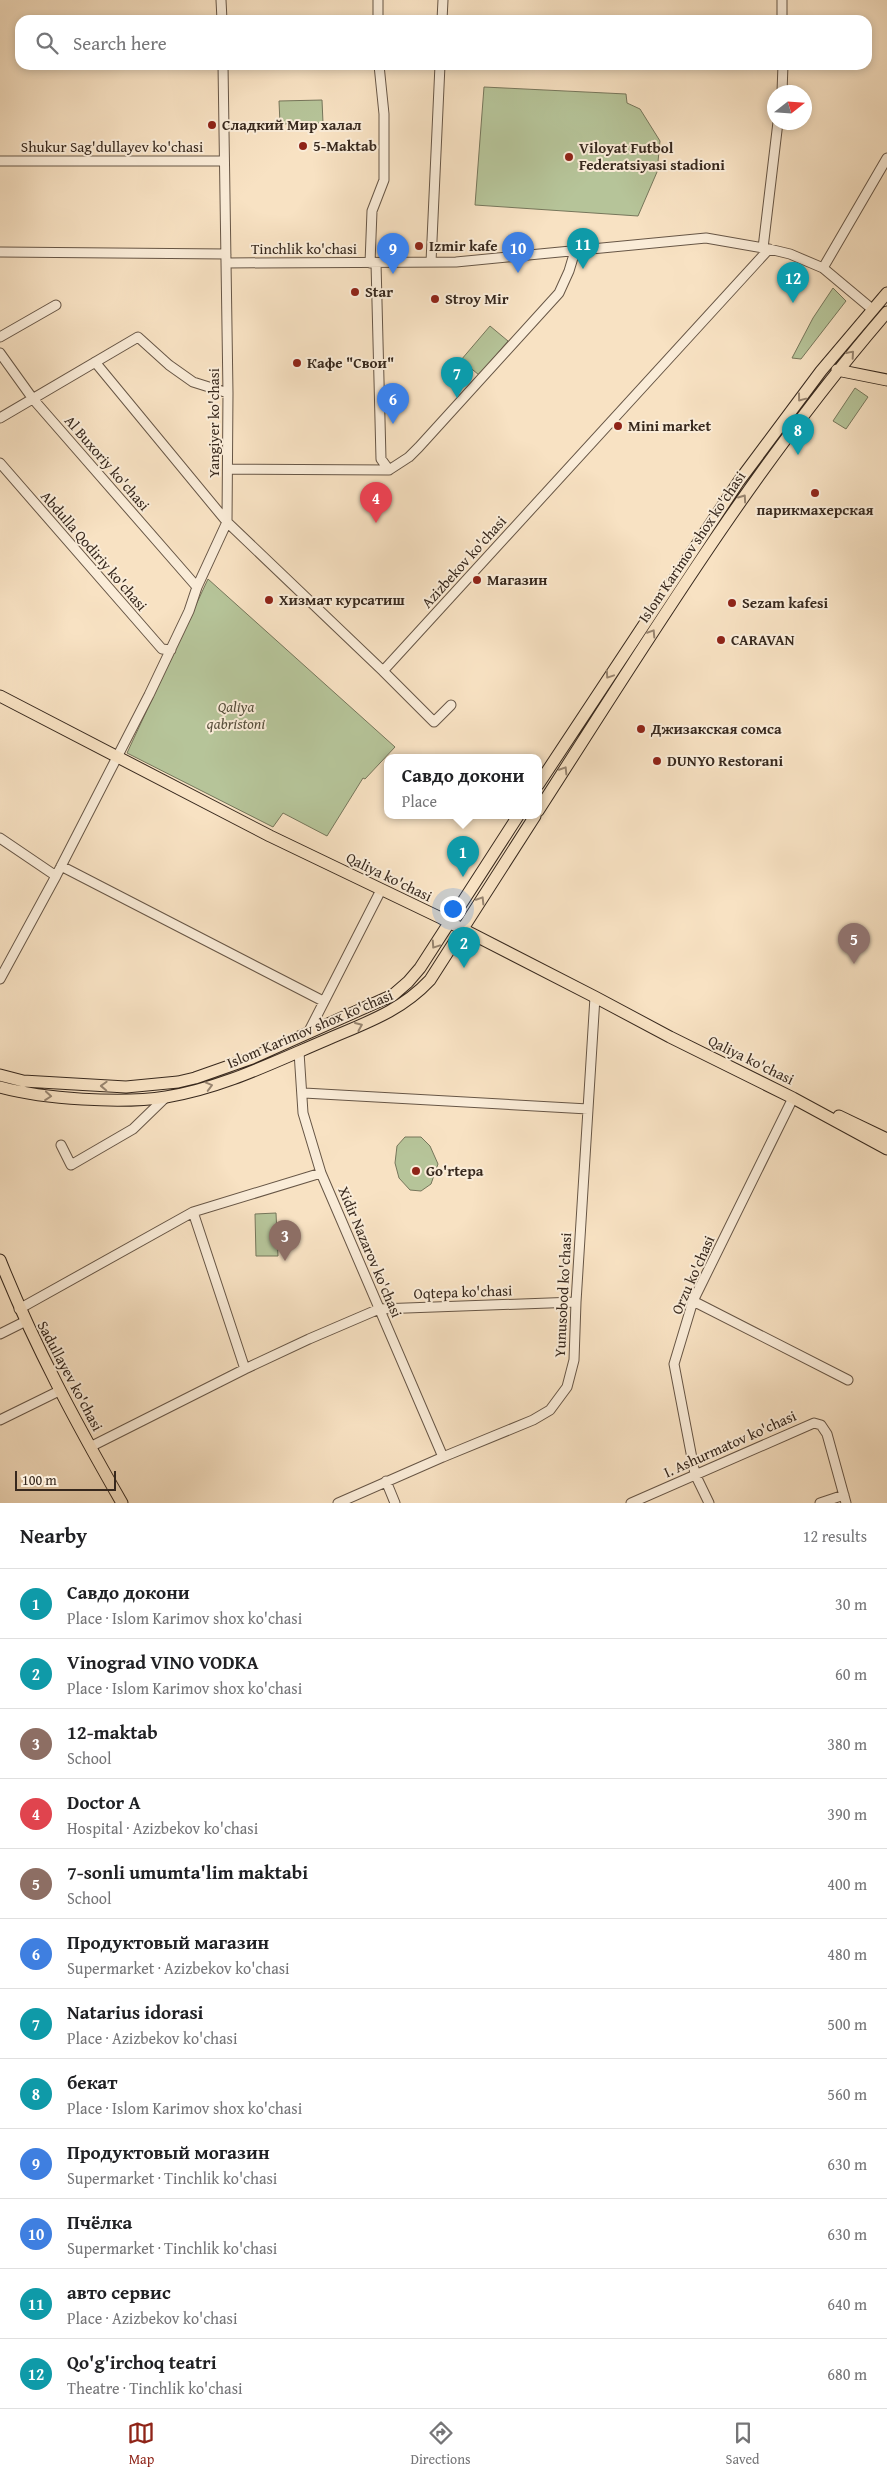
<!DOCTYPE html>
<meta charset="utf-8">
<style>
:root{--surface:#fff;--page:#f2f2f2;--text:#202124;--muted:#757577;--line:#e0e0e0;--accent:#8f2418}
body{margin:0;font-family:"Gentium Book Plus",serif;background:var(--page);color:var(--text)}
.compass{position:absolute;left:767px;top:85px;width:45px;height:45px;border-radius:50%;background:var(--surface);box-shadow:0 2px 8px #0003;rotate:73deg}
.scale{position:absolute;left:15px;bottom:12px;width:101px;box-sizing:border-box;padding-left:5px;border:2px solid #37281d;border-top:0;font-size:14px;line-height:18px;white-space:nowrap;color:#37281d;-webkit-text-stroke:4px #faecd8;paint-order:stroke}
.you{position:absolute;left:452px;top:908px;width:18px;height:18px;margin:-12px;border:4px solid #fff;border-radius:50%;background:#1a73e8;box-shadow:0 0 0 8px #1a73e833}
.badge{display:grid;place-items:center;width:32px;height:32px;border-radius:50%;background:var(--accent);color:#fff;font-size:16px;font-weight:700}
.pin{position:absolute;translate:-50% -41px;filter:drop-shadow(0 1px 2px #0008)}
.pin::after{content:'';position:absolute;top:26px;width:18px;height:15px;background:inherit;clip-path:polygon(0 0,100% 0,50% 100%)}
.popup{position:absolute;left:384px;top:754px;width:158px;height:65px;box-sizing:border-box;display:grid;place-content:center;border-radius:10px;background:var(--surface);filter:drop-shadow(0 1px 4px #0005);font-size:16px;white-space:nowrap;color:var(--muted)}
.popup b{font-size:19px;color:var(--text)}
.popup::after{content:'';position:absolute;left:50%;top:100%;margin-left:-10px;border:10px solid transparent;border-top-color:var(--surface)}
.list{margin:0;padding:0;list-style:none}
h2{display:flex;justify-content:space-between;align-items:center;height:65px;margin:0;padding:0 20px;font-size:21px}
h2 small{font-size:16px;font-weight:400;color:var(--muted)}
.list li{display:grid;grid-template-columns:32px 1fr auto;gap:15px;align-items:center;box-sizing:border-box;height:70px;padding:0 20px;border-top:1px solid var(--line)}
.list b{display:block;font-size:19px;white-space:nowrap}
.list p{margin:0;font-size:16px;white-space:nowrap;color:var(--muted)}
.list em{font-size:16px;font-style:normal;color:var(--muted)}
.icon{flex:none;width:28px;height:28px;fill:none;stroke:currentColor;stroke-width:2;stroke-linecap:round;stroke-linejoin:round}
.map{position:relative;flex:none;width:887px;height:1503px;overflow:hidden}
.search{position:absolute;background:var(--surface);box-shadow:0 2px 8px #0003;left:15px;right:15px;top:15px;height:55px;display:flex;align-items:center;gap:12px;box-sizing:border-box;padding:0 18px;border-radius:15px;color:var(--muted);font-size:19px}
.sheet{height:905px;background:var(--surface)}
nav{display:flex;justify-content:space-around;align-items:center;box-sizing:border-box;height:70px;border-top:1px solid var(--line);background:var(--surface);font-size:14px;color:var(--muted)}
nav a{display:grid;justify-items:center;gap:2px}
nav .on{color:var(--accent)}
.map>svg:first-child{display:block}
</style>
<div class="map">
<svg width="887" height="1503" viewBox="0 0 887 1503">
<rect width="100%" height="100%" fill="#f8e2c3"/>
<filter id="stains"><feTurbulence type="fractalNoise" baseFrequency=".004" numOctaves="4"/><feColorMatrix values="0 0 0 0 .2 0 0 0 0 .09 0 0 0 0 .02 0 0 0 .5 -.17"/></filter>
<radialGradient id="worn" r=".72"><stop offset=".6" stop-color="#630" stop-opacity="0"/><stop offset="1" stop-color="#630" stop-opacity=".3"/></radialGradient>
<path fill="#b6c499" stroke="#76765b" d="M484 87 626 94 627 103 640 109 660 141 657 172 638 216 475 205Z
M322 100 323 123 280 124 279 101Z
M833 288 846 301 801 359 792 358 813 318Z
M490 326 508 341 479 375 461 360Z
M855 388 868 397 846 429 833 421Z
M208 579 395 747 365 779 363 778 327 836 283 813 273 827 127 753Z
M405 1137H421L430 1146 438 1164 431 1184 421 1191 410 1190 399 1178 395 1163 397 1146Z
M276 1213 278 1256H256L255 1214Z"/>
<g fill="none" stroke-linecap="round" stroke-linejoin="round">
<defs>
<path id="minor" d="M221 0 222 20
M782 0V20
M378 20V0
M442 20 443 0
M782 92 783 65
M0 161H224
M763 248 778 122
M0 252 226 254
M431 262 440 65
M226 263 456 262 706 238 769 249 790 254 823 268 872 309
M370 263 372 211 384 180V114L379 65
M823 268 887 158
M0 337 56 305
M0 353 33 399 197 587
M95 362 227 522 383 671 769 249
M0 418 138 337 169 365 193 382 228 393
M0 463 162 649 171 650
M228 469 389 470 381 459 376 263
M389 470 409 457 419 447 559 293 569 271 575 251
M383 671 434 722 451 705
M0 838 56 876
M61 866 323 1001
M0 979 56 876 149 695 189 611 197 587 227 522 228 393 223 65
M308 1033 381 890
M299 1052 303 1113 321 1173 443 1457
M304 1093 588 1109
M61 1145 71 1165 133 1129 166 1097
M193 1212 245 1369
M693 1301 848 1380
M19 1309 193 1212 321 1173
M0 1334 24 1322
M0 1420 59 1391
M90 1447 245 1369 309 1339 379 1309 576 1302
M386 1481 395 1503
M338 1503 443 1457 533 1420 550 1410 567 1387 574 1360 576 1302 595 997
M631 1503 814 1423 821 1425 827 1434 846 1503
M709 1503 695 1474 674 1364 693 1301 793 1098
M820 1503 844 1495"/>
<path id="major" d="M837 370 887 380
M0 696 270 836 441 918 595 997 670 1037 793 1098 887 1149
M538 785 739 481 821 371 887 293
M538 811C648 640 754 466 887 312
M0 1075 23 1081 126 1087 178 1082 195 1078 252 1058 393 995 408 982 420 968 518 816
M0 1087C44 1099 121 1104 166 1097 222 1088 274 1062 326 1040 365 1023 400 1012 430 980L535 816
M839 1116 887 1139
M0 1260C34 1345 76 1423 122 1503"/>
</defs>
<use href="#minor" stroke="#675646" stroke-width="11"/>
<use href="#major" stroke="#37281d" stroke-width="13"/>
<use href="#minor" stroke="#faecd8" stroke-width="9"/>
<use href="#major" stroke="#f8e2c3" stroke-width="11"/>
</g>
<defs><path id="oneway-chevron" d="M-2-3.5L2.5 0L-2 3.5" fill="none" stroke-width="1.6" stroke-linecap="round" stroke-linejoin="round" transform="scale(1.25)"/></defs>
<g stroke="#988570">
<use href="#oneway-chevron" transform="translate(851 354) rotate(-49)"/>
<use href="#oneway-chevron" transform="translate(801 398) rotate(127)"/>
<use href="#oneway-chevron" transform="translate(743 498) rotate(-55)"/>
<use href="#oneway-chevron" transform="translate(652 633) rotate(-57)"/>
<use href="#oneway-chevron" transform="translate(609 675) rotate(124)"/>
<use href="#oneway-chevron" transform="translate(564 770) rotate(-58)"/>
<use href="#oneway-chevron" transform="translate(481 900) rotate(-58)"/>
<use href="#oneway-chevron" transform="translate(435 945) rotate(124)"/>
<use href="#oneway-chevron" transform="translate(359 1026) rotate(-23)"/>
<use href="#oneway-chevron" transform="translate(104 1086) rotate(-178)"/>
<use href="#oneway-chevron" transform="translate(209 1086) rotate(-15)"/>
<use href="#oneway-chevron" transform="translate(48 1096) rotate(5)"/>
</g>
<g fill="#8f2418" stroke="#faecd8" stroke-width="2">
<circle cx="212" cy="125" r="5"/>
<circle cx="303" cy="146" r="5"/>
<circle cx="569" cy="157" r="5"/>
<circle cx="419" cy="246" r="5"/>
<circle cx="355" cy="292" r="5"/>
<circle cx="435" cy="299" r="5"/>
<circle cx="297" cy="363" r="5"/>
<circle cx="618" cy="426" r="5"/>
<circle cx="815" cy="493" r="5"/>
<circle cx="477" cy="580" r="5"/>
<circle cx="269" cy="600" r="5"/>
<circle cx="732" cy="603" r="5"/>
<circle cx="721" cy="640" r="5"/>
<circle cx="641" cy="729" r="5"/>
<circle cx="657" cy="761" r="5"/>
<circle cx="416" cy="1171" r="5"/>
</g>
<g text-anchor="middle" stroke-width="4" stroke-linejoin="round" paint-order="stroke">
<g font-size="15" font-weight="bold" fill="#37281d" stroke="#faecd8" text-anchor="start">
<text x="222" y="130">Сладкий Мир халал</text>
<text x="313" y="151">5-Maktab</text>
<text x="579" y="153">Viloyat Futbol<tspan x="579" dy="17">Federatsiyasi stadioni</tspan></text>
<text x="429" y="251">Izmir kafe</text>
<text x="365" y="297">Star</text>
<text x="445" y="304">Stroy Mir</text>
<text x="307" y="368">Кафе "Свои"</text>
<text x="628" y="431">Mini market</text>
<text x="815" y="515" text-anchor="middle">парикмахерская</text>
<text x="487" y="585">Магазин</text>
<text x="279" y="605">Хизмат курсатиш</text>
<text x="742" y="608">Sezam kafesi</text>
<text x="731" y="645">CARAVAN</text>
<text x="651" y="734">Джизакская сомса</text>
<text x="667" y="766">DUNYO Restorani</text>
<text x="426" y="1176">Go'rtepa</text>
</g>
<g font-size="15" fill="#37281d" stroke="#faecd8">
<text x="112" y="152">Shukur Sag'dullayev ko'chasi</text>
<text x="304" y="254">Tinchlik ko'chasi</text>
<text transform="translate(214 423) rotate(-90)" y="5">Yangiyer ko'chasi</text>
<text transform="translate(107 463) rotate(49)" y="5">Al Buxoriy ko'chasi</text>
<text transform="translate(692 547) rotate(-56)" y="5">Islom Karimov shox ko'chasi</text>
<text transform="translate(94 551) rotate(49)" y="5">Abdulla Qodiriy ko'chasi</text>
<text transform="translate(464 562) rotate(-48)" y="5">Azizbekov ko'chasi</text>
<text transform="translate(389 877) rotate(26)" y="5">Qaliya ko'chasi</text>
<text transform="translate(310 1029) rotate(-23)" y="5">Islom Karimov shox ko'chasi</text>
<text transform="translate(751 1060) rotate(26)" y="5">Qaliya ko'chasi</text>
<text transform="translate(370 1252) rotate(67)" y="5">Xidir Nazarov ko'chasi</text>
<text transform="translate(693 1275) rotate(-66)" y="5">Orzu ko'chasi</text>
<text transform="translate(463 1292) rotate(-2)" y="5">Oqtepa ko'chasi</text>
<text transform="translate(563 1295) rotate(-87)" y="5">Yunusobod ko'chasi</text>
<text transform="translate(70 1376) rotate(62)" y="5">Sadullayev ko'chasi</text>
<text transform="translate(730 1444) rotate(-24)" y="5">I. Ashurmatov ko'chasi</text>
</g>
<g font-size="15" font-style="italic" fill="#574f3c" stroke="#faecd8">
<text x="236" y="712">Qaliya<tspan x="236" dy="17">qabristoni</tspan></text>
</g>
</g>
<rect width="100%" height="100%" filter="url(#stains)"/>
<rect width="100%" height="100%" fill="url(#worn)"/>
</svg>
<svg class="compass" viewBox="-18 -18 36 36"><path d="M0-13l5 13h-10z" fill="#e53935"/><path d="M0 13l5-13h-10z" fill="#757577"/></svg>
<div class="scale">100 m</div>
<div class="you"></div>
<div class="pin badge" style="left:463px;top:877px;background:#0f9aa8">1</div>
<div class="popup"><b>Савдо докони</b>Place</div>
<div class="pin badge" style="left:464px;top:968px;background:#0f9aa8">2</div>
<div class="pin badge" style="left:285px;top:1261px;background:#8d6e63">3</div>
<div class="pin badge" style="left:376px;top:523px;background:#e0444e">4</div>
<div class="pin badge" style="left:854px;top:964px;background:#8d6e63">5</div>
<div class="pin badge" style="left:393px;top:424px;background:#3f7fe0">6</div>
<div class="pin badge" style="left:457px;top:398px;background:#0f9aa8">7</div>
<div class="pin badge" style="left:798px;top:455px;background:#0f9aa8">8</div>
<div class="pin badge" style="left:393px;top:274px;background:#3f7fe0">9</div>
<div class="pin badge" style="left:518px;top:273px;background:#3f7fe0">10</div>
<div class="pin badge" style="left:583px;top:269px;background:#0f9aa8">11</div>
<div class="pin badge" style="left:793px;top:303px;background:#0f9aa8">12</div>
<div class="search"><svg class="icon" aria-label="search" viewBox="0 0 24 24"><circle cx="10" cy="10" r="6"/><path d="M15 15l6 6"/></svg>Search here</div>
</div>
<section class="sheet">
<h2>Nearby<small>12 results</small></h2>
<ul class="list">
<li><span class="badge" style="background:#0f9aa8">1</span><div><b>Савдо докони</b><p>Place · Islom Karimov shox ko'chasi</p></div><em>30 m</em></li>
<li><span class="badge" style="background:#0f9aa8">2</span><div><b>Vinograd VINO VODKA</b><p>Place · Islom Karimov shox ko'chasi</p></div><em>60 m</em></li>
<li><span class="badge" style="background:#8d6e63">3</span><div><b>12-maktab</b><p>School</p></div><em>380 m</em></li>
<li><span class="badge" style="background:#e0444e">4</span><div><b>Doctor A</b><p>Hospital · Azizbekov ko'chasi</p></div><em>390 m</em></li>
<li><span class="badge" style="background:#8d6e63">5</span><div><b>7-sonli umumta'lim maktabi</b><p>School</p></div><em>400 m</em></li>
<li><span class="badge" style="background:#3f7fe0">6</span><div><b>Продуктовый магазин</b><p>Supermarket · Azizbekov ko'chasi</p></div><em>480 m</em></li>
<li><span class="badge" style="background:#0f9aa8">7</span><div><b>Natarius idorasi</b><p>Place · Azizbekov ko'chasi</p></div><em>500 m</em></li>
<li><span class="badge" style="background:#0f9aa8">8</span><div><b>бекат</b><p>Place · Islom Karimov shox ko'chasi</p></div><em>560 m</em></li>
<li><span class="badge" style="background:#3f7fe0">9</span><div><b>Продуктовый могазин</b><p>Supermarket · Tinchlik ko'chasi</p></div><em>630 m</em></li>
<li><span class="badge" style="background:#3f7fe0">10</span><div><b>Пчёлка</b><p>Supermarket · Tinchlik ko'chasi</p></div><em>630 m</em></li>
<li><span class="badge" style="background:#0f9aa8">11</span><div><b>авто сервис</b><p>Place · Azizbekov ko'chasi</p></div><em>640 m</em></li>
<li><span class="badge" style="background:#0f9aa8">12</span><div><b>Qo'g'irchoq teatri</b><p>Theatre · Tinchlik ko'chasi</p></div><em>680 m</em></li>
</ul>
</section>
<nav>
<a class="on"><svg class="icon" aria-label="map" viewBox="0 0 24 24"><path d="M3 6l6-2 6 2 6-2v14l-6 2-6-2-6 2zM9 4v14M15 6v14"/></svg>Map</a>
<a><svg class="icon" aria-label="directions" viewBox="0 0 24 24"><path d="M12 3l9 9-9 9-9-9zM9 14v-3h6M13 9l2 2-2 2"/></svg>Directions</a>
<a><svg class="icon" aria-label="saved" viewBox="0 0 24 24"><path d="M7 4h10v16l-5-4-5 4z"/></svg>Saved</a>
</nav>
